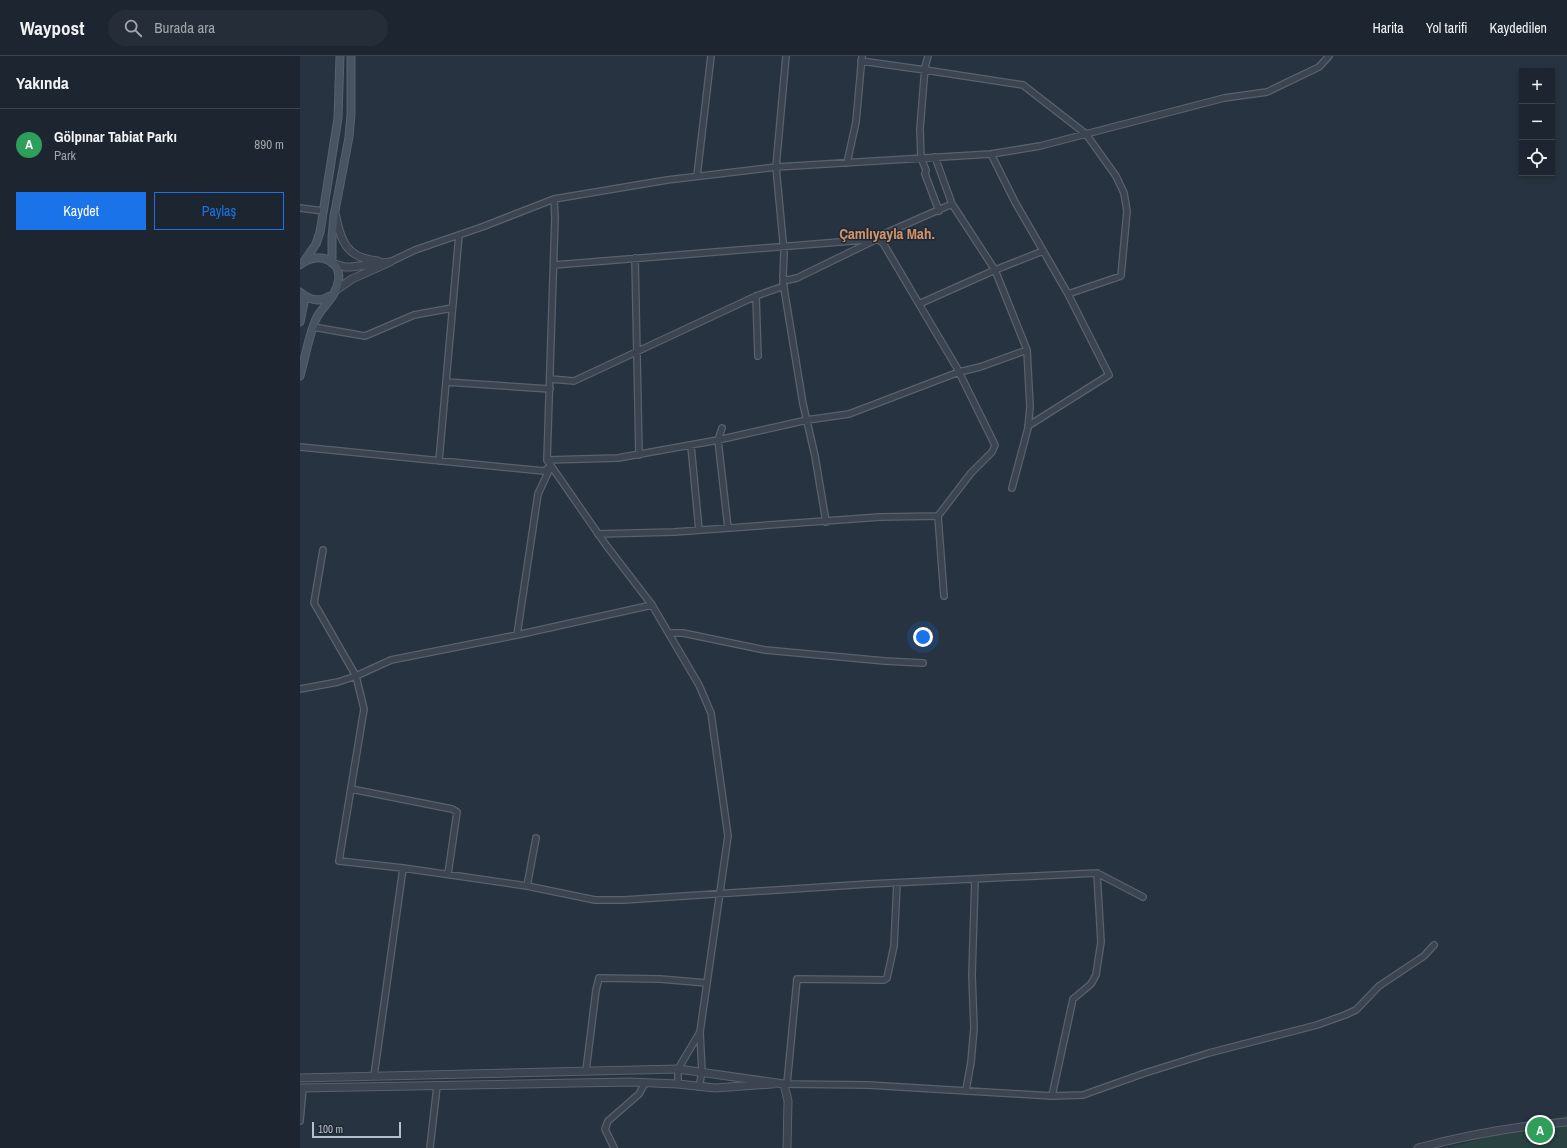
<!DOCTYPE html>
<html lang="tr">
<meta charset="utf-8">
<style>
:root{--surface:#1d2630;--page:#252e38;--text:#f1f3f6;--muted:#a0a5ab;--line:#3b434c;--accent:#1a73e8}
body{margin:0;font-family:"Archivo Narrow",sans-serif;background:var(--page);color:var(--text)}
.controls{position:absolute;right:12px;top:12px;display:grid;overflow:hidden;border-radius:0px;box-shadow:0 2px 6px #0003}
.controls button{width:36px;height:36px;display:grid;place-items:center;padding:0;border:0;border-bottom:1px solid var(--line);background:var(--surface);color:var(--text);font:20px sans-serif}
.scale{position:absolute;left:12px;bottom:10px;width:89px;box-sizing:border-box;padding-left:4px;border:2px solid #b7bfca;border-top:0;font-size:11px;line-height:14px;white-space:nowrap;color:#b7bfca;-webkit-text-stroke:3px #1f2935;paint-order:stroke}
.you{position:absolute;left:623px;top:581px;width:14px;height:14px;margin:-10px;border:3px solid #fff;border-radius:50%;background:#1a73e8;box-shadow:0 0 0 6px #1a73e833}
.badge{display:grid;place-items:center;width:26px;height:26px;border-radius:50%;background:var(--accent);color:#fff;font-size:13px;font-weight:700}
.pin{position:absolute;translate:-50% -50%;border:2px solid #fff;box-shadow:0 1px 4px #0006}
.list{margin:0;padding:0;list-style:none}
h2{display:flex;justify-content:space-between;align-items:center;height:52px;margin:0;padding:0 16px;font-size:17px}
h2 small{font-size:13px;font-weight:400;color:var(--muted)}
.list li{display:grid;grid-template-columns:26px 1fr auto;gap:12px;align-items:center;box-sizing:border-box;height:72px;padding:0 16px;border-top:1px solid var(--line)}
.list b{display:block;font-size:15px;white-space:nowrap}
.list p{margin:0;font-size:13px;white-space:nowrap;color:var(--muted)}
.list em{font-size:13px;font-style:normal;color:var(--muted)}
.actions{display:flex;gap:8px;padding:12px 16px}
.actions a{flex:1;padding:9px 0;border:1px solid var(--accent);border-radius:0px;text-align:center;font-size:14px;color:var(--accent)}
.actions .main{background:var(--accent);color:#fff}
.icon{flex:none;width:22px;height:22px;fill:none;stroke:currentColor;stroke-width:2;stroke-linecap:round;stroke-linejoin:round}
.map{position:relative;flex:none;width:1267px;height:1092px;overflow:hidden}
header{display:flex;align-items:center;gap:24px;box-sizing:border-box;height:56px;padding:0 20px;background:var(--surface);border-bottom:1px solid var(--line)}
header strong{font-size:19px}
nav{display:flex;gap:22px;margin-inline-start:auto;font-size:14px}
.search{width:280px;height:36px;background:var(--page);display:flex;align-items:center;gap:10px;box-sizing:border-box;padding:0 14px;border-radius:22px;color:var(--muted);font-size:15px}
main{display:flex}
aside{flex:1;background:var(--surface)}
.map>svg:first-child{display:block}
</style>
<header>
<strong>Waypost</strong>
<div class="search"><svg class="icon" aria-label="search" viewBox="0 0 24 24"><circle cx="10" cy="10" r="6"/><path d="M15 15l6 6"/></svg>Burada ara</div>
<nav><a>Harita</a><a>Yol tarifi</a><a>Kaydedilen</a></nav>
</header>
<main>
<aside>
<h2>Yakında<small></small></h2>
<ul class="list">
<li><span class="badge" style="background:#2e9e5b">A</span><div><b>Gölpınar Tabiat Parkı</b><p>Park</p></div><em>890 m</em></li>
</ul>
<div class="actions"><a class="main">Kaydet</a><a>Paylaş</a></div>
</aside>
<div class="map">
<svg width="1267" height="1092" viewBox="0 0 1267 1092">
<rect width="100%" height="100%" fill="#273340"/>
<path fill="#2a4142" d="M1267 1059V1092H1150L1158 1089Z"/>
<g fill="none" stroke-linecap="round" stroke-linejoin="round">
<defs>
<path id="minor" d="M486 0 476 111 484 196 483 222 488 224 497 222 577 183 583 187 619 248 695 214 727 294 730 351 728 372 712 432
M628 0 625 11 620 73 621 102 626 114 625 118 639 155
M561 5 625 14 723 29 786 78 816 120 824 137 827 155 821 220 768 238 715 146 691 98
M547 107 556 66 562 0
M397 120 411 0
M254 143 255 162 247 404 306 489 352 549 399 629 411 657 428 780 400 976 402 1016 399 1031
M652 148 695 214 743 195
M0 152 23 155
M335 202 339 399
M90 206 115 194 182 171 254 143 367 124 476 111 691 98 740 90 924 42 967 36 1019 11 1029 0
M254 209 577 183 586 177 652 148 635 101
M483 226 503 348 515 400 526 466
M456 240 458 300
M619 248 657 312 695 389 692 396 671 417 638 460 644 540
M13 271 65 280 114 259 152 252
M250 323 274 325 456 240 484 230
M146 326 250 333
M728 370 809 319 768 238
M391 390 399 474
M0 391 244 415 251 410
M247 404 318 402 418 384 422 372
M139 405 159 179
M428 472 418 384 507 364 549 358 659 316 680 311 727 294
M298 478 374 476 580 461 638 460
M23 494 14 547 56 620 64 653 39 805 103 812 227 830
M369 577H383L465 594 585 605 623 607
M217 579 238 438 251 410
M0 633 38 626 56 620 91 604 217 579 352 549
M51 733 152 753 157 756 148 818
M236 782 227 830 295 844H324L569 828 797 817 843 841
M286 1015 296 934 299 922 360 923 407 927
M74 1020 103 812
M378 1028V1013L400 976
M484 1028 568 1029 752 1040 783 1039 845 1017 909 997 1017 969 1045 959 1056 954 1079 930 1124 900 1134 889
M487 1028 497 923 584 924 587 922 594 890 597 827
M666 1034 671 1006 674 972 672 919 675 823
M752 1040 773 943 791 928 796 919 801 886 797 817
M0 1065 3 1032
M130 1092 137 1030
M314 1092 305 1073 308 1065 339 1038 345 1027"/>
<path id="tertiary" d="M35 157C41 184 45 202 78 205
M32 207 45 211H51L90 206 52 223 36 234
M0 1022 378 1013 484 1028
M484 1028 488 1045 487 1092
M0 1032 330 1026 378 1028 415 1032 472 1028
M1118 1092C1167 1079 1216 1070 1267 1066"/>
<path id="secondary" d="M5 204 16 188 20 176 38 62 40 0
M32 207V181L34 160 49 81 51 58V0
M0 209C17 194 44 204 38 227 36 240 23 250 17 261 9 277 5 303 0 320
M0 236C9 244 19 247 30 240
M0 266 5 241H1"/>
</defs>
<use href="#minor" stroke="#58626d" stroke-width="8"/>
<use href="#tertiary" stroke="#58626d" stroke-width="9"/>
<use href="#secondary" stroke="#58626d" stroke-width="9"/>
<use href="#minor" stroke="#3b4450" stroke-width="5.5"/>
<use href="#tertiary" stroke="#3b4450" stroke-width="7"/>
<use href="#secondary" stroke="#495463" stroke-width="7"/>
</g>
<g text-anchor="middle" stroke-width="3" stroke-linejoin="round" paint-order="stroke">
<g font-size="15" font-weight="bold" fill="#d3936a" stroke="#1f2935">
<text x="587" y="183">Çamlıyayla Mah.</text>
</g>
</g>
</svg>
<div class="controls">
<button>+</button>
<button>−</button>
<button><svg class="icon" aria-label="locate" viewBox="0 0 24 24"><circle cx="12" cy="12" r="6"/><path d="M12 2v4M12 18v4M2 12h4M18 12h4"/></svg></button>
</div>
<div class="scale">100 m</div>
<div class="you"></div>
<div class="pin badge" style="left:1240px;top:1074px;background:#2e9e5b">A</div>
</div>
</main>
